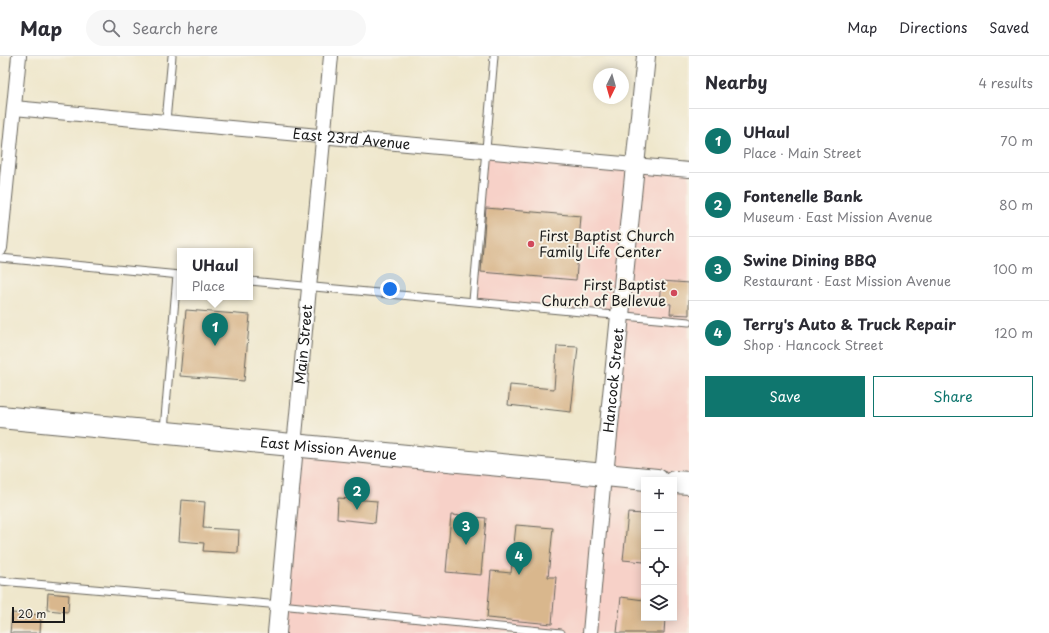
<!DOCTYPE html>
<meta charset="utf-8">
<style>
:root{--surface:#fff;--page:#f7f7f7;--text:#2b2b33;--muted:#7c7c81;--line:#e1e1e2;--accent:#0f766e}
body{margin:0;font-family:"Playpen Sans",sans-serif;background:var(--page);color:var(--text)}
.controls{position:absolute;right:12px;bottom:12px;display:grid;overflow:hidden;border-radius:0px;box-shadow:0 2px 10px #0003}
.controls button{width:36px;height:36px;display:grid;place-items:center;padding:0;border:0;border-bottom:1px solid var(--line);background:var(--surface);color:var(--text);font:20px sans-serif}
.compass{position:absolute;left:593px;top:12px;width:36px;height:36px;border-radius:50%;background:var(--surface);box-shadow:0 2px 10px #0003;rotate:185deg}
.scale{position:absolute;left:12px;bottom:10px;width:53px;box-sizing:border-box;padding-left:4px;border:2px solid #1c1c1c;border-top:0;font-size:11px;line-height:14px;white-space:nowrap;color:#1c1c1c;-webkit-text-stroke:3px #f7f3e8;paint-order:stroke}
.you{position:absolute;left:390px;top:233px;width:14px;height:14px;margin:-10px;border:3px solid #fff;border-radius:50%;background:#1a73e8;box-shadow:0 0 0 6px #1a73e833}
.badge{display:grid;place-items:center;width:26px;height:26px;border-radius:50%;background:var(--accent);color:#fff;font-size:13px;font-weight:700}
.pin{position:absolute;translate:-50% -33px;filter:drop-shadow(0 1px 2px #0008)}
.pin::after{content:'';position:absolute;top:21px;width:14px;height:12px;background:inherit;clip-path:polygon(0 0,100% 0,50% 100%)}
.popup{position:absolute;left:177px;top:192px;width:76px;height:52px;box-sizing:border-box;display:grid;place-content:center;border-radius:0px;background:var(--surface);filter:drop-shadow(0 1px 3px #0005);font-size:13px;white-space:nowrap;color:var(--muted)}
.popup b{font-size:15px;color:var(--text)}
.popup::after{content:'';position:absolute;left:50%;top:100%;margin-left:-8px;border:8px solid transparent;border-top-color:var(--surface)}
.list{margin:0;padding:0;list-style:none}
h2{display:flex;justify-content:space-between;align-items:center;height:52px;margin:0;padding:0 16px;font-size:17px}
h2 small{font-size:13px;font-weight:400;color:var(--muted)}
.list li{display:grid;grid-template-columns:26px 1fr auto;gap:12px;align-items:center;box-sizing:border-box;height:64px;padding:0 16px;border-top:1px solid var(--line)}
.list b{display:block;font-size:15px;white-space:nowrap}
.list p{margin:0;font-size:13px;white-space:nowrap;color:var(--muted)}
.list em{font-size:13px;font-style:normal;color:var(--muted)}
.actions{display:flex;gap:8px;padding:12px 16px}
.actions a{flex:1;padding:9px 0;border:1px solid var(--accent);border-radius:0px;text-align:center;font-size:14px;color:var(--accent)}
.actions .main{background:var(--accent);color:#fff}
.icon{flex:none;width:22px;height:22px;fill:none;stroke:currentColor;stroke-width:2;stroke-linecap:round;stroke-linejoin:round}
.map{position:relative;flex:none;width:689px;height:577px;overflow:hidden}
header{display:flex;align-items:center;gap:24px;box-sizing:border-box;height:56px;padding:0 20px;background:var(--surface);border-bottom:1px solid var(--line)}
header strong{font-size:19px}
nav{display:flex;gap:22px;margin-inline-start:auto;font-size:14px}
.search{width:280px;height:36px;background:var(--page);display:flex;align-items:center;gap:10px;box-sizing:border-box;padding:0 14px;border-radius:22px;color:var(--muted);font-size:15px}
main{display:flex}
aside{flex:1;background:var(--surface)}
.map>svg:first-child{display:block}
</style>
<header>
<strong>Map</strong>
<div class="search"><svg class="icon" aria-label="search" viewBox="0 0 24 24"><circle cx="10" cy="10" r="6"/><path d="M15 15l6 6"/></svg>Search here</div>
<nav><a>Map</a><a>Directions</a><a>Saved</a></nav>
</header>
<main>
<div class="map">
<svg width="689" height="577" viewBox="0 0 689 577">
<rect width="100%" height="100%" fill="#f7f3e8"/>
<filter id="ink" filterUnits="userSpaceOnUse"><feTurbulence type="fractalNoise" baseFrequency=".025" numOctaves="2"/><feDisplacementMap in="SourceGraphic" scale="8" xChannelSelector="R" yChannelSelector="G"/><feConvolveMatrix kernelMatrix="1 2 1 2 8 2 1 2 1" color-interpolation-filters="sRGB"/></filter>
<filter id="wash" filterUnits="userSpaceOnUse"><feTurbulence type="fractalNoise" baseFrequency=".012" numOctaves="4" result="noise"/><feDisplacementMap in="SourceGraphic" scale="16" xChannelSelector="R" yChannelSelector="G"/><feGaussianBlur stdDeviation="0.9" result="paint"/><feColorMatrix in="noise" values="0 0 0 0 0 0 0 0 0 0 0 0 0 0 0 0 0 1.4 0 .05"/><feComposite in="paint" operator="in"/></filter>
<g filter="url(#wash)">
<rect width="100%" height="100%" fill="#efe7cc"/>
<path fill="#f7d1c8" fill-rule="evenodd" d="M485 95 689 114V577H277L294 390 603 419 620 261 473 245ZM644 424H674V562H644Z"/>
<g id="blocks">
<path fill="#d9b78d" d="M486 152 581 160 576 224 481 216Z
M661 225 689 227V259L670 258 671 248 659 247Z
M186 254 250 259 244 325 180 320Z
M557 290 578 291 571 356 508 349 510 329 554 333Z
M338 442 377 445 375 467 337 463Z
M182 444 205 446 203 472 239 474 238 497 203 495 204 487 179 485Z
M628 457 644 458V506L623 504Z
M451 459 486 462 481 519 446 516Z
M516 469 553 472 548 521H556L552 568 487 562 491 515 511 517Z
M48 537 69 539 68 556 47 554Z
M621 541 644 544V562H665L664 577H617Z
M12 557 41 559 40 577H10Z"/>
</g>
</g>
<g filter="url(#ink)">
<use href="#blocks" fill-opacity="0" stroke="#66635a" stroke-width="1"/>
<g fill="none" stroke-linecap="round" stroke-linejoin="round">
<defs>
<path id="service" d="M166 65 172 0
M0 202 180 219
M250 225 689 266
M473 245 494 0
M164 374 177 219
M0 525 280 549 561 577"/>
<g id="minor">
<path id="s1" d="M14 52 689 114"/>
<path d="M0 192 19 0"/>
<path id="s2" d="M294 390 331 0"/>
<path d="M590 577 604 419"/>
</g>
<g id="tertiary">
<path id="s3" d="M604 419 646 0"/>
<path d="M277 577 294 390"/>
</g>
<g id="primary">
<path id="s4" d="M0 361 657 424"/>
<path d="M674 426 689 427"/>
</g>
</defs>
<use href="#service" stroke="#66635a" stroke-width="9"/>
<use href="#minor" stroke="#66635a" stroke-width="16"/>
<use href="#tertiary" stroke="#66635a" stroke-width="20"/>
<use href="#primary" stroke="#66635a" stroke-width="24"/>
<use href="#service" stroke="#fff" stroke-width="7"/>
<use href="#minor" stroke="#fff" stroke-width="14"/>
<use href="#tertiary" stroke="#fff" stroke-width="18"/>
<use href="#primary" stroke="#fff" stroke-width="22"/>
</g>
</g>
<g fill="#d1495b" stroke="#f7f3e8" stroke-width="1.5">
<circle cx="531" cy="188" r="4"/>
<circle cx="674" cy="237" r="4"/>
</g>
<g text-anchor="middle" stroke-width="4" stroke-linejoin="round" paint-order="stroke">
<g font-size="14" fill="#1c1c1c" stroke="#f7f3e8">
<text dy="5" stroke="none"><textPath href="#s1" startOffset="339">East 23rd Avenue</textPath></text>
<text dy="5" stroke="none"><textPath href="#s2" startOffset="102">Main Street</textPath></text>
<text dy="5" stroke="none"><textPath href="#s3" startOffset="95">Hancock Street</textPath></text>
<text dy="5" stroke="none"><textPath href="#s4" startOffset="330">East Mission Avenue</textPath></text>
</g>
<g font-size="14" fill="#1c1c1c" stroke="#f7f3e8" text-anchor="start">
<text x="539" y="185">First Baptist Church<tspan x="539" dy="16">Family Life Center</tspan></text>
<text x="666" y="234" text-anchor="end">First Baptist<tspan x="666" dy="16">Church of Bellevue</tspan></text>
</g>
</g>
</svg>
<div class="controls">
<button>+</button>
<button>−</button>
<button><svg class="icon" aria-label="locate" viewBox="0 0 24 24"><circle cx="12" cy="12" r="6"/><path d="M12 2v4M12 18v4M2 12h4M18 12h4"/></svg></button>
<button><svg class="icon" aria-label="layers" viewBox="0 0 24 24"><path d="M12 4l9 5-9 5-9-5zM3 14l9 5 9-5"/></svg></button>
</div>
<svg class="compass" viewBox="-18 -18 36 36"><path d="M0-13l5 13h-10z" fill="#e53935"/><path d="M0 13l5-13h-10z" fill="#7c7c81"/></svg>
<div class="scale">20 m</div>
<div class="you"></div>
<div class="pin badge" style="left:215px;top:290px">1</div>
<div class="popup"><b>UHaul</b>Place</div>
<div class="pin badge" style="left:357px;top:454px">2</div>
<div class="pin badge" style="left:466px;top:489px">3</div>
<div class="pin badge" style="left:519px;top:519px">4</div>
</div>
<aside>
<h2>Nearby<small>4 results</small></h2>
<ul class="list">
<li><span class="badge">1</span><div><b>UHaul</b><p>Place · Main Street</p></div><em>70 m</em></li>
<li><span class="badge">2</span><div><b>Fontenelle Bank</b><p>Museum · East Mission Avenue</p></div><em>80 m</em></li>
<li><span class="badge">3</span><div><b>Swine Dining BBQ</b><p>Restaurant · East Mission Avenue</p></div><em>100 m</em></li>
<li><span class="badge">4</span><div><b>Terry's Auto &amp; Truck Repair</b><p>Shop · Hancock Street</p></div><em>120 m</em></li>
</ul>
<div class="actions"><a class="main">Save</a><a>Share</a></div>
</aside>
</main>
